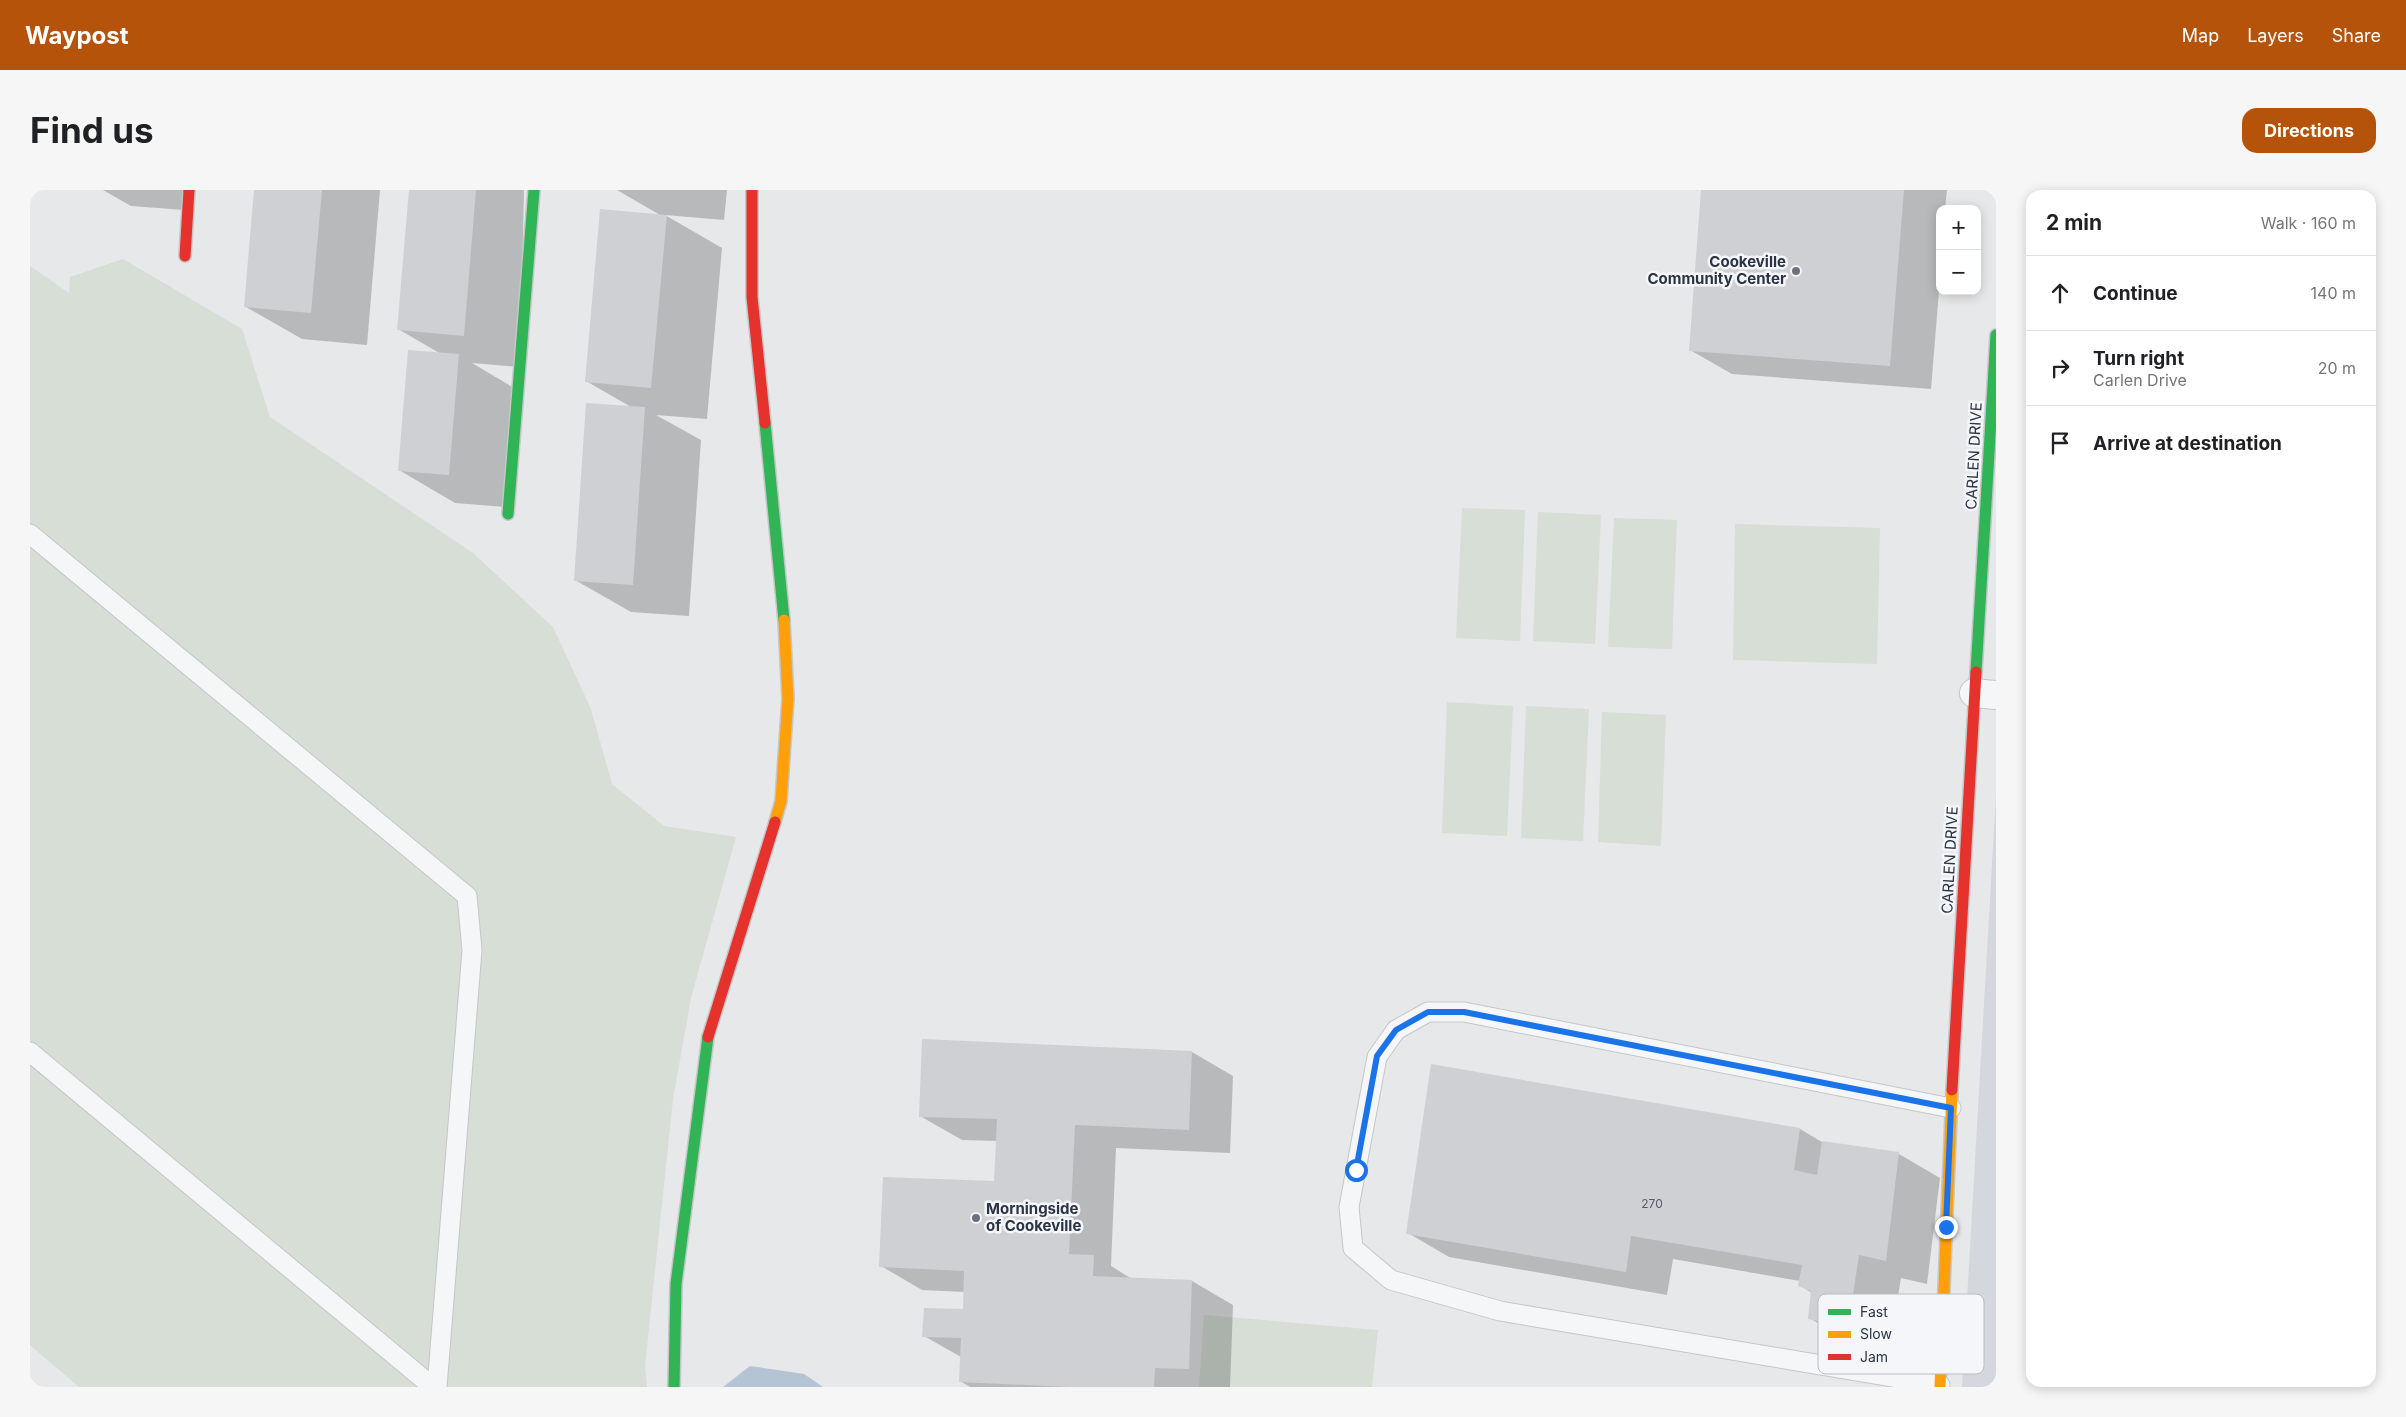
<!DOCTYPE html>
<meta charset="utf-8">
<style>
:root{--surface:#fff;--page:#f6f6f6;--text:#202124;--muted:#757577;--line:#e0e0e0;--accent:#b45309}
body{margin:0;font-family:Inter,sans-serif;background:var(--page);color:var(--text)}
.controls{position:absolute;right:15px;top:15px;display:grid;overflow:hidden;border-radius:10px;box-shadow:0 2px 12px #0003}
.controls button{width:45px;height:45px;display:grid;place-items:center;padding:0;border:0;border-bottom:1px solid var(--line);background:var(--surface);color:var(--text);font:25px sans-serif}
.stop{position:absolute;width:15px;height:15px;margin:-11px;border:4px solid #1a73e8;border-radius:50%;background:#fff}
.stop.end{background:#1a73e8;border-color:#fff;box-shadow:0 1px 5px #0008}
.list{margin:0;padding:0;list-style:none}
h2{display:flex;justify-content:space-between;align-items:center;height:65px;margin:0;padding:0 20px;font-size:21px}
h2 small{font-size:16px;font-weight:400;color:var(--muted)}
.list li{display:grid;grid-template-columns:32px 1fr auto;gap:15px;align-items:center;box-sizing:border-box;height:75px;padding:0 20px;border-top:1px solid var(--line)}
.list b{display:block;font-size:19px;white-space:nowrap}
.list p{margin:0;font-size:16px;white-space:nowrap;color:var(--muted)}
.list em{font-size:16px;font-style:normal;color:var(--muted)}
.icon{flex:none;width:28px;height:28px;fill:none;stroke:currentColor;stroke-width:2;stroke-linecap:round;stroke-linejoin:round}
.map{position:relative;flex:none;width:1966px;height:1197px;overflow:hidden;border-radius:15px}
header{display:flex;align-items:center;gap:30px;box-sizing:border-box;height:70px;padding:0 25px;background:var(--accent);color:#fff}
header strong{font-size:24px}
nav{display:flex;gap:28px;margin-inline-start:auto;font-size:18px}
.intro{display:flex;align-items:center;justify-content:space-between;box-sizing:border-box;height:120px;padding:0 30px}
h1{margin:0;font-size:35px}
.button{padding:12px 22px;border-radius:15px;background:var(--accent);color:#fff;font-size:18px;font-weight:700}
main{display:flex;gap:30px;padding:0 30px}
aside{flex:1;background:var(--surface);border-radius:15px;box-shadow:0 2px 12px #0003}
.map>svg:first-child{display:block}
</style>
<header>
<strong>Waypost</strong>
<nav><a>Map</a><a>Layers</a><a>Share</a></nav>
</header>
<div class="intro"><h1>Find us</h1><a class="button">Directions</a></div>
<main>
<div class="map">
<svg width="1966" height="1197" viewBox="0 0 1966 1197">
<rect width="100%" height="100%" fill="#e6e8ea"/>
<path fill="#d4d7dd" d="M1966 605V1197H1932Z"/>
<path fill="#d6ded6" d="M93 69 212 139 240 227 443 363 523 437 561 519 582 594 634 636 706 647 661 808 643 909 615 1176 617 1197H49L0 1155V76L39 103 40 87Z
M1432 318 1495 320 1490 451 1426 448Z
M1508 322 1571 325 1565 454 1503 451Z
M1584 328 1647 330 1642 459 1578 457Z
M1705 334 1850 338 1847 474 1703 470Z
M1417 512 1483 516 1477 646 1412 643Z
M1496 516 1559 519 1553 651 1491 648Z
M1572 522 1636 525 1631 656 1568 652Z
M1174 1125 1348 1140 1342 1197H1169Z"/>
<path fill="#b4c4d5" d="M720 1176 774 1184 793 1197H693Z"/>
<path fill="#0003" d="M73 0H156L154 20 101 16Z
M226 0H350L337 155 272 149 216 117Z
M381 0H494L490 177 442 173 484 198 475 317 425 313 369 280 411 164 368 139Z
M587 0H697L694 30 635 25 692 58 677 229 626 225 671 250 659 426 601 422 545 390 601 217 556 191 630 25Z
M1672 0H1917L1915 19H1910V89L1901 199 1702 184 1660 160Z
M894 851 1162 862 1203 886 1200 963 1086 958 1081 1076 1102 1089 1162 1091 1203 1115 1200 1197H940L930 1191 931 1167 894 1146 934 1120 935 1102 892 1100 851 1076 966 993 968 951 932 950 890 926Z
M1770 939 1792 952 1869 964 1910 988 1897 1094 1871 1088 1859 1161 1821 1152 1779 1128 1782 1103 1769 1095 1770 1091 1643 1069 1637 1105 1419 1067 1378 1043Z"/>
<path fill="#ced0d3" d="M224 0H292L281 123 214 117Z
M379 0H446L434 146 367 140Z
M1671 0H1874L1860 176 1659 161Z
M570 19 637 25 621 198 555 192Z
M378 160 429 164 419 285 368 281Z
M556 213 615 217 603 395 544 391Z
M892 849 1162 861 1159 940 1045 935 1039 1064 1064 1065 1063 1086 1162 1090 1159 1179 1125 1178 1124 1197H1040L929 1192 931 1148 892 1147 894 1118 933 1119 934 1081 849 1077 853 987 964 991 967 929 889 927Z
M1401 874 1770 938 1764 980 1787 985 1792 951 1869 962 1856 1071 1829 1065 1818 1138 1778 1129 1781 1101 1768 1096 1772 1075 1601 1046 1596 1082 1376 1044Z"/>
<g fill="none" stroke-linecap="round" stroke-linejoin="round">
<defs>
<path id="lane" d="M0 344 437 706 442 760 407 1197
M0 862 403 1197
M1910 1195 1470 1121 1361 1090 1323 1058 1319 1017 1347 867 1366 840 1398 822H1434L1921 918"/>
<path id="street" d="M1944 503 1966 505"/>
<path id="fast" d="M735 233 754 430
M478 324 504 0
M1946 482 1966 145
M644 1197 646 1094 678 847"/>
<path id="slow" d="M745 632 751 611 758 509 754 430
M1910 1197 1922 900"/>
<path id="jam" d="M722 0V107L735 233
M155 66 159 0
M678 847 745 632
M1922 900 1946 482"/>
</defs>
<use href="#lane" stroke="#c4c6c8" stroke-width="21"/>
<use href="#street" stroke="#c4c6c8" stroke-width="30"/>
<use href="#fast" stroke="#c4c6c8" stroke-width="14"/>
<use href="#slow" stroke="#c4c6c8" stroke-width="14"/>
<use href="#jam" stroke="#c4c6c8" stroke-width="14"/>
<use href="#lane" stroke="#f5f6f7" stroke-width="19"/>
<use href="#street" stroke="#f5f6f7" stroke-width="28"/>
<use href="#fast" stroke="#30b455" stroke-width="11"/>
<use href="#slow" stroke="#ff9f0a" stroke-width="11"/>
<use href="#jam" stroke="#e5322d" stroke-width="11"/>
</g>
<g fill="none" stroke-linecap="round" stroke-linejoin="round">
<path stroke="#1a73e8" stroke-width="6" d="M1326 980 1347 866 1366 840 1398 822H1434L1921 918 1916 1037"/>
</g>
<g fill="#6c737f" stroke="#f4f6f9" stroke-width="2">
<circle cx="1766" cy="81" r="5"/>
<circle cx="946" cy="1028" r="5"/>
</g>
<g text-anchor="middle" stroke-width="5" stroke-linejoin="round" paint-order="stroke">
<g font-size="12" fill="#545c69">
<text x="1622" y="1018">270</text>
</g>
<g font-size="15" font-weight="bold" fill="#2b3445" stroke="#f4f6f9" text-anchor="end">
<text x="1756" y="77">Cookeville<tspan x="1756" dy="17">Community Center</tspan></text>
<text x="956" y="1024" text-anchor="start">Morningside<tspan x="956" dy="17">of Cookeville</tspan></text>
</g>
<g font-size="15" fill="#2b3445" stroke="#f4f6f9">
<text transform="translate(1944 266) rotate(-87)" y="5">CARLEN DRIVE</text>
<text transform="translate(1920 670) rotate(-87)" y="5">CARLEN DRIVE</text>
</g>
</g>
<rect x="1788" y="1104" width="166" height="80" rx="8" fill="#f4f6f9" stroke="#b8bcc3" stroke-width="1"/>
<rect x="1798" y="1119" width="23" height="6" fill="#30b455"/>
<rect x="1798" y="1141" width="23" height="7" fill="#ff9f0a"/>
<rect x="1798" y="1164" width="23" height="6" fill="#e5322d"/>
<g font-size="14" fill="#2b3445">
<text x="1830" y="1127">Fast</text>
<text x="1830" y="1149">Slow</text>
<text x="1830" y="1172">Jam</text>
</g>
</svg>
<div class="controls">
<button>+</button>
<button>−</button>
</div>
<div class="stop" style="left:1326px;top:980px"></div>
<div class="stop end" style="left:1916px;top:1037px"></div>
</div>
<aside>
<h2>2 min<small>Walk · 160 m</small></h2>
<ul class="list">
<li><svg class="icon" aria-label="ahead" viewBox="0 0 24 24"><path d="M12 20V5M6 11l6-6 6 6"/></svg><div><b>Continue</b></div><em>140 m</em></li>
<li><svg class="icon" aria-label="right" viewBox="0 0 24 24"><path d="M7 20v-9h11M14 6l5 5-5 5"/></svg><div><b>Turn right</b><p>Carlen Drive</p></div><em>20 m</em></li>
<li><svg class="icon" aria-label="arrive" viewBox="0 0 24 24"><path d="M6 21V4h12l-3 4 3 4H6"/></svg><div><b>Arrive at destination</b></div></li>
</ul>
</aside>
</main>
